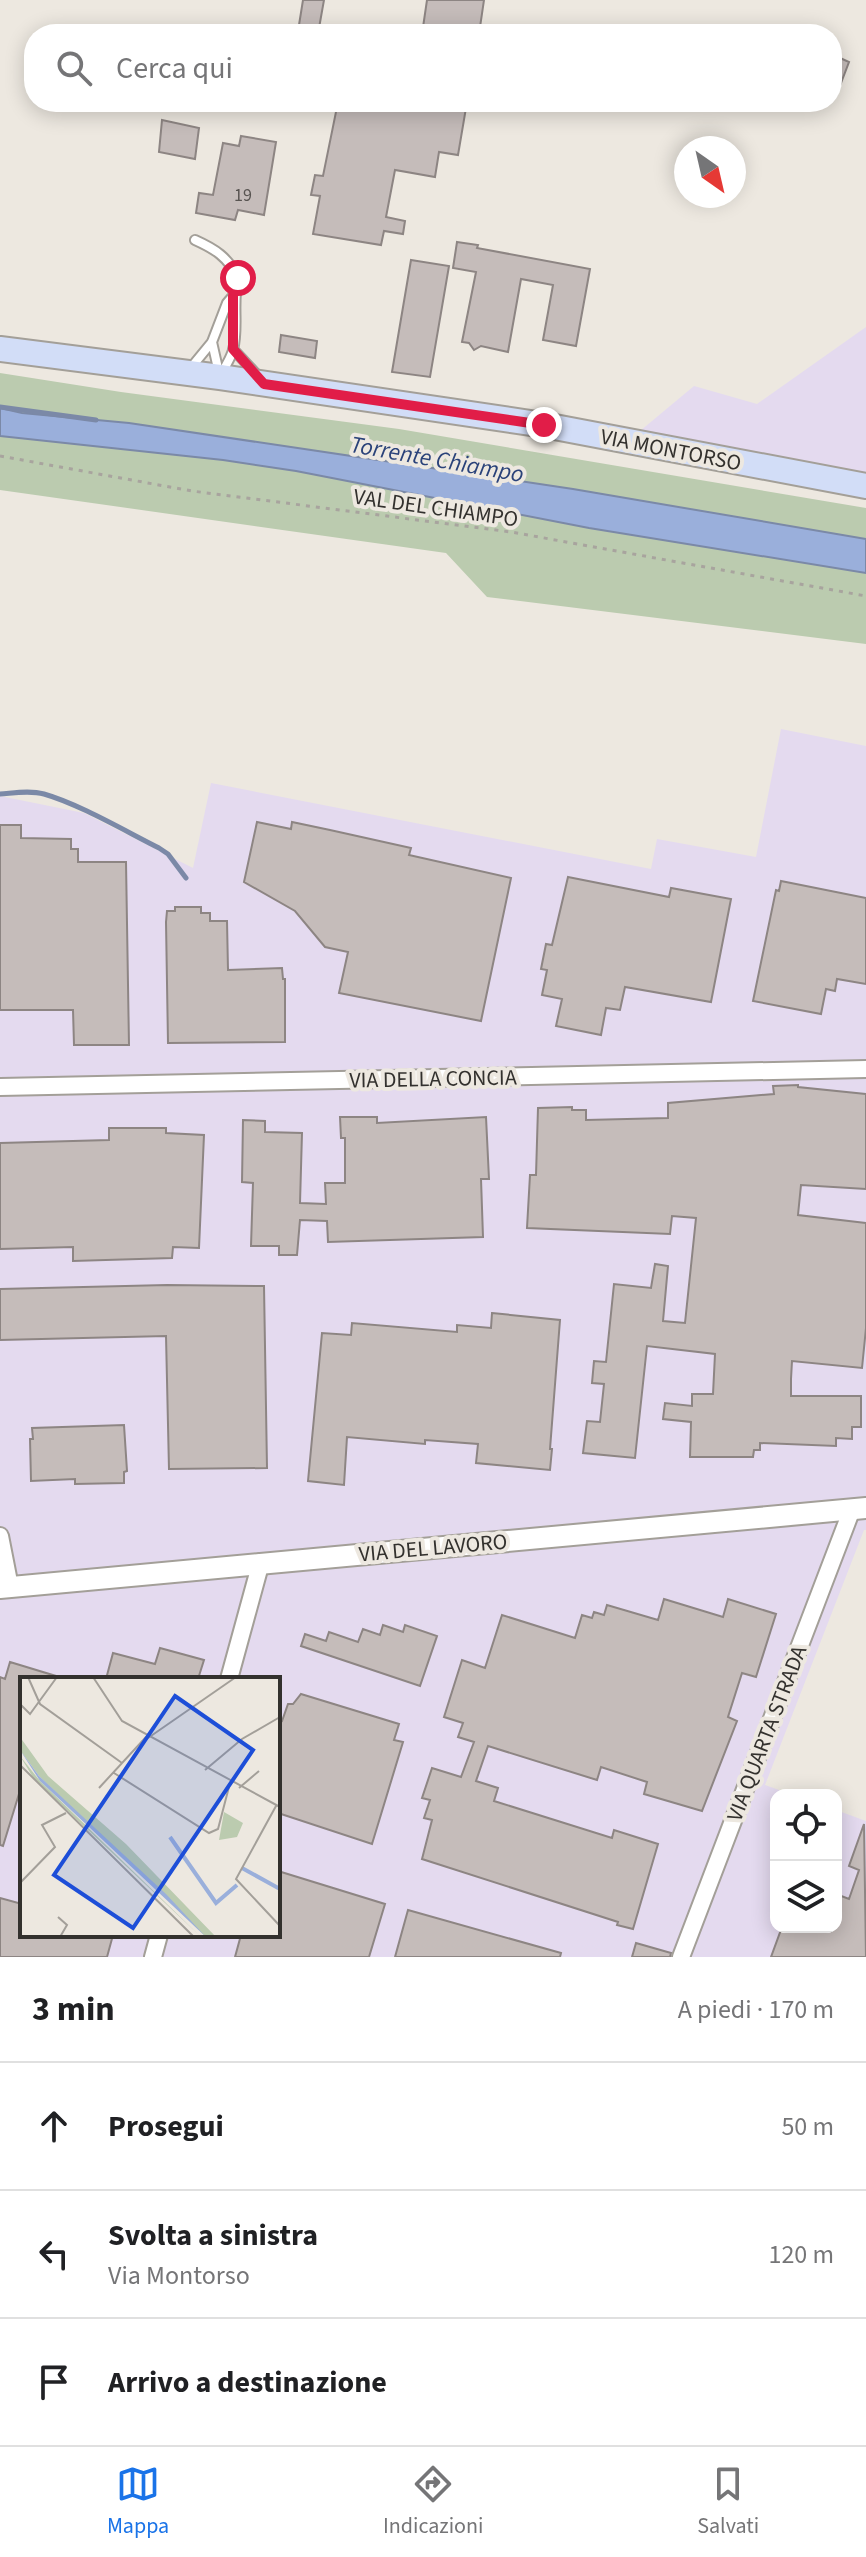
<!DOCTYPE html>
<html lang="it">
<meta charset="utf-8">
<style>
:root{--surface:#fff;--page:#f6f6f6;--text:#202124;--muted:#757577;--line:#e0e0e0;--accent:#1a73e8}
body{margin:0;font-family:"Source Sans 3",sans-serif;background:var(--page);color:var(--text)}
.controls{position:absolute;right:24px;bottom:24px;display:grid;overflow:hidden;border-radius:16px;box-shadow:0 4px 20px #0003}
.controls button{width:72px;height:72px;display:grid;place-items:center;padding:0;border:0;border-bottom:2px solid var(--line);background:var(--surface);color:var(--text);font:40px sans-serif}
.compass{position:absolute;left:674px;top:136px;width:72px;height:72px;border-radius:50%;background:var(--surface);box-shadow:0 4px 20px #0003;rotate:146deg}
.stop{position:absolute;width:24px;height:24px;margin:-18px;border:6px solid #e11d48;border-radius:50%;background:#fff}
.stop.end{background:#e11d48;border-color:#fff;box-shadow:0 2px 8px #0008}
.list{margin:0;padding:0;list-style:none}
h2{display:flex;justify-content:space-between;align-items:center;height:104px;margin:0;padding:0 32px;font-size:34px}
h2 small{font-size:26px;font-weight:400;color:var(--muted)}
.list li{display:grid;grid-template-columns:52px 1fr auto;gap:24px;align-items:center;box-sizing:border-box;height:128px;padding:0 32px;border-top:2px solid var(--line)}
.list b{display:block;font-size:30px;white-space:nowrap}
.list p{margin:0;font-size:26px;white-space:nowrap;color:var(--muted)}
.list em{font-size:26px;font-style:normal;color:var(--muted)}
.icon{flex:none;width:44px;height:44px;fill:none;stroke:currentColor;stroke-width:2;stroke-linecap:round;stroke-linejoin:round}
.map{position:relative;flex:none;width:866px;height:1957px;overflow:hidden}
.search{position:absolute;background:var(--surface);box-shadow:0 4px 20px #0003;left:24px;right:24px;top:24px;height:88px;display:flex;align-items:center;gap:20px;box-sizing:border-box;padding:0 28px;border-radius:32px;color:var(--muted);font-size:30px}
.sheet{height:488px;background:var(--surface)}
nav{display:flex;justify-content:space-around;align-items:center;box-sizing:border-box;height:112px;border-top:2px solid var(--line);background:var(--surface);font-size:22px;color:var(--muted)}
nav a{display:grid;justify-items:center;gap:4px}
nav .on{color:var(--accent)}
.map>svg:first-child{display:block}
</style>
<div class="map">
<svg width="866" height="1957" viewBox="0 0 866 1957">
<rect width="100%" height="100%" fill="#ede8e0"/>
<path fill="#e4daef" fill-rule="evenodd" d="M866 327V479L634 436 694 386 757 404Z
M781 729 866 746V1530H864L765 1785 793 1795H776V1927H836V1810L866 1821V1957H0V796L84 813 193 868 211 783 651 869 657 839 756 857ZM22 1679H278V1935H22Z"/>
<path fill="#bbcbaf" d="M0 373 121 392 399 429 866 508V539L573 489 129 423 22 413 0 408Z
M0 436 223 460 296 471 589 528 866 573V644L487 597 446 553 0 490Z"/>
<path fill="#9aafdb" stroke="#7b89a7" stroke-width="2" d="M0 408 22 413 129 423 573 489 866 539V573L589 528 296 471 223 460 0 436Z"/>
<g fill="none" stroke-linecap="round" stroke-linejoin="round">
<path stroke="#7b89a7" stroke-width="5" d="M0 407 96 420
M0 794C14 793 30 790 44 794 79 804 125 831 159 848L168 854 186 878"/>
</g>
<path fill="#c5bcba" stroke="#8d8583" stroke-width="2" d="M303 0H324L319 28 299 25Z
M427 0H484L479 34H422Z
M838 57 849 62 836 96 832 95V73Z
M338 102H467L458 155 439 152 435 177 395 170 386 217 405 221 403 234 384 231 381 245 313 234 320 196 311 195 315 175 323 176Z
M162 120 199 128 195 159 159 152Z
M241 136 276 142 264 215 238 210 235 220 196 213 199 193 213 195 223 143 239 146Z
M457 242 478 245 477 248 590 269 576 346 543 340 553 285 521 279 508 352 481 346 474 350 469 343 462 342 476 272 453 268Z
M411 260 449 266 430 377 392 372Z
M281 335 317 341 315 358 279 352Z
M257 822 291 829 292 822 330 830 411 848 409 855 511 878 481 1021 339 993 348 952 325 947 295 911 244 882Z
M0 825H21V838L71 839V849H78V862H126L129 1045H74L73 1010H0Z
M568 877 669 897 671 888 731 899 711 1002 625 987 620 1010 606 1008 601 1035 556 1026 562 999 542 995 547 970 541 969 546 944 552 945Z
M781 881 866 898V984L837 979 835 991 826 989 821 1014 753 1001 776 890 779 891Z
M175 907H201V913H210V921H227L228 970 282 968 283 979H285V1042L168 1043 166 922 167 911H175Z
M798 1085V1087L866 1094V1189L801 1185 798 1215 866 1223V1328L862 1368 792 1361 791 1379V1396H861V1427H852V1439L836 1438V1446L760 1443V1450H754L753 1457H690L691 1422 663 1419 665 1403 692 1406V1394H713L715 1354 647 1346 635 1458 583 1453 587 1421 600 1422 604 1384 592 1383 594 1361 606 1362 614 1284 651 1288 655 1264 668 1266 663 1321 685 1323 696 1218 672 1216 670 1234 527 1228 530 1175H536L538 1108 572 1107V1110H586V1120L668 1118V1103L774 1094 773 1086Z
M340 1117H377V1123L486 1117 489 1179H481L483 1237 328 1242 327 1221 300 1220 297 1255H279V1246H251L253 1183 242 1182 243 1120 265 1121V1132L302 1133 300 1203 326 1204 325 1183H345V1138H341Z
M109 1128H166V1133L204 1135 199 1248 173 1247 172 1258 73 1261V1247L0 1249V1143L109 1140Z
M167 1285 264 1286 267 1468 169 1469 166 1336 0 1340V1289Z
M492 1313 560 1320 550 1449H552L550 1470 476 1463 478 1444 425 1440V1444L347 1437 344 1485 308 1481 322 1333 351 1335 352 1323 457 1332V1325L491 1328Z
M124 1425 127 1471 124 1472V1483L75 1484V1479L31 1481 30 1439H33L32 1428Z
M664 1599 723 1617 728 1599 776 1614 756 1677 742 1673 728 1717 737 1721 702 1811 644 1794 647 1782 601 1767 597 1780 488 1746 476 1781 498 1788 494 1801 612 1838 614 1830 658 1844 633 1929 617 1925 618 1922 422 1859 432 1820 424 1818 430 1800 422 1798 432 1768 461 1777 474 1742 458 1737 463 1723 444 1717 462 1660 485 1668 502 1615 575 1638 582 1615 592 1618 594 1612 604 1615 607 1605 658 1620Z
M383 1625 403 1632 405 1625 437 1636 420 1686 301 1646 305 1634 326 1641 329 1632 358 1642 363 1629 380 1635Z
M160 1648 204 1660 198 1679H106L113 1653 155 1664Z
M10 1662 56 1676 55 1679H22V1784L3 1846 0 1845V1677L5 1679Z
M301 1694 399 1724 394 1740 403 1742 372 1844 278 1813V1720L282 1721 288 1704H293Z
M864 1824 866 1957H771L782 1927H836V1894L849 1899 859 1870 849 1866Z
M278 1871 385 1904 369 1957H235L241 1935H278Z
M0 1898 22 1904V1935H113L107 1957H0Z
M408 1910 561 1953 560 1957H395Z
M636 1943 671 1953 670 1957H632Z"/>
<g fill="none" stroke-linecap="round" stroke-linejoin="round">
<defs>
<path id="service" d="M195 240C215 249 228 257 238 278 232 302 239 328 233 350 231 358 225 366 222 374
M212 342 219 373
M233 349 259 377
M189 370 212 342 227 303 233 296"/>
<path id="minor" d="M0 1087 866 1069
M0 1536 10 1587
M229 1679 261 1562
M153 1957 159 1935
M681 1957 852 1509"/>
<path id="tertiary" d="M0 1588 866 1508"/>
<path id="secondary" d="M0 349 220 377 544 425 866 486"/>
</defs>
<use href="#service" stroke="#a39f98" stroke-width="12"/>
<use href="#minor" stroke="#a39f98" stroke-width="20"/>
<use href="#tertiary" stroke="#a39f98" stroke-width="24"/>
<use href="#secondary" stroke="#a39f98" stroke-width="28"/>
<path stroke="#a8a49e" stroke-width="3" stroke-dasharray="4 6" stroke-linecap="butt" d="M0 456 192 491 511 532 866 596"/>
<use href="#service" stroke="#fff" stroke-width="8"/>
<use href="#minor" stroke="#fff" stroke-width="16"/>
<use href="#tertiary" stroke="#fff" stroke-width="20"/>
<use href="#secondary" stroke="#d2ddf7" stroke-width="24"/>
</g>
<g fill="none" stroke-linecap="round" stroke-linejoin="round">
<path stroke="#e11d48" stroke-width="10" d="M238 278 233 296V349L264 384 544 425"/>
</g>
<g text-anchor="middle" stroke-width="8" stroke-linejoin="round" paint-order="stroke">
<g font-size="18" fill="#585451">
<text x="243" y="201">19</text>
</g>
<g font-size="22" fill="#33312e" stroke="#ede8e0">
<text transform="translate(671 449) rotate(11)" y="8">VIA MONTORSO</text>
<text transform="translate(436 507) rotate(8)" y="8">VAL DEL CHIAMPO</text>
<text transform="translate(433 1078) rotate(-1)" y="8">VIA DELLA CONCIA</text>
<text transform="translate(433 1547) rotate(-5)" y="8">VIA DEL LAVORO</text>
<text transform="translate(766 1733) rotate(-69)" y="8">VIA QUARTA STRADA</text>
</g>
<g font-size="24" font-style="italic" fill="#2a4279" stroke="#ede8e0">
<text transform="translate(437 459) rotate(10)" y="8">Torrente Chiampo</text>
</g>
</g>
<g transform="translate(20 1677)">
<rect width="260" height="260" fill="#ede8e0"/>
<path d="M0 60 28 99 106 167 196 260H186L19 99 0 73ZM0 79 20 104 181 260 14 102ZM204 135 223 146 217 160 199 163Z" fill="#bbcbaf"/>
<path d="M0 73 19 99 146 217 186 260 20 104Z" fill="#9aafdb"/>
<path fill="none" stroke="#9aafdb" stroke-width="4" d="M150 160 196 226 217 208M222 191 260 212"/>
<path fill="none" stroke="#a39f99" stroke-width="2" d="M8 0 20 27 102 86M73 0 102 44 260 130M0 27 10 37 37 0M128 61 216 0M0 88 174 260M185 93 222 62 260 40M94 96 189 156 198 152 210 106M79 111 126 60M219 111 239 94M256 129 216 202 260 249M0 206 35 170 22 148 46 136M38 240 47 248 40 260"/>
<path fill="#1d4ed8" fill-opacity="0.15" stroke="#1d4ed8" stroke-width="4" d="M155 19 233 73 113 251 34 198Z"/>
<rect width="260" height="260" fill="none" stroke="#33312e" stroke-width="4"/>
</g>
</svg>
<div class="controls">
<button><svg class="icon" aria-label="locate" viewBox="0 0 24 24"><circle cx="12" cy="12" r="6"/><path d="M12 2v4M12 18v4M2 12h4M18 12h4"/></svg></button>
<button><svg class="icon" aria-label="layers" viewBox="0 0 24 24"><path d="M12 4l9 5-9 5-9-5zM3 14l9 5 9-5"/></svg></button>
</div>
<svg class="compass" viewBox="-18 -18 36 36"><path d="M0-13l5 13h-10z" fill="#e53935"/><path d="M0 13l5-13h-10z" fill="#757577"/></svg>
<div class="stop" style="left:238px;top:278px"></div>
<div class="stop end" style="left:544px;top:425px"></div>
<div class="search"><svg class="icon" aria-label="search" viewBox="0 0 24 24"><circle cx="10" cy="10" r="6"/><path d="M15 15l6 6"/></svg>Cerca qui</div>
</div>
<section class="sheet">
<h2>3 min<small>A piedi · 170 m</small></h2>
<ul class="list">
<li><svg class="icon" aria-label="ahead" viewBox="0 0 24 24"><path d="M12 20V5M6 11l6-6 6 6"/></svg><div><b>Prosegui</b></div><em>50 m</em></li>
<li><svg class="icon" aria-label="left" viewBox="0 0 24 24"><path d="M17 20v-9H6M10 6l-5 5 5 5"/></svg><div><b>Svolta a sinistra</b><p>Via Montorso</p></div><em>120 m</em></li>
<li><svg class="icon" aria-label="arrive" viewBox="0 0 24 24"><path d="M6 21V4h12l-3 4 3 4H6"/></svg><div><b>Arrivo a destinazione</b></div></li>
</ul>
</section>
<nav>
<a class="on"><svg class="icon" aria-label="map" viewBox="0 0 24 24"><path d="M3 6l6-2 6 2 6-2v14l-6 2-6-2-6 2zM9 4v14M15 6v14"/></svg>Mappa</a>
<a><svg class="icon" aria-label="directions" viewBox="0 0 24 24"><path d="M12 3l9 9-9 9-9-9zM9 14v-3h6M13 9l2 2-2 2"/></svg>Indicazioni</a>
<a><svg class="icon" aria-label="saved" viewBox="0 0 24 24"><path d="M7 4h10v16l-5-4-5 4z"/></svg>Salvati</a>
</nav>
